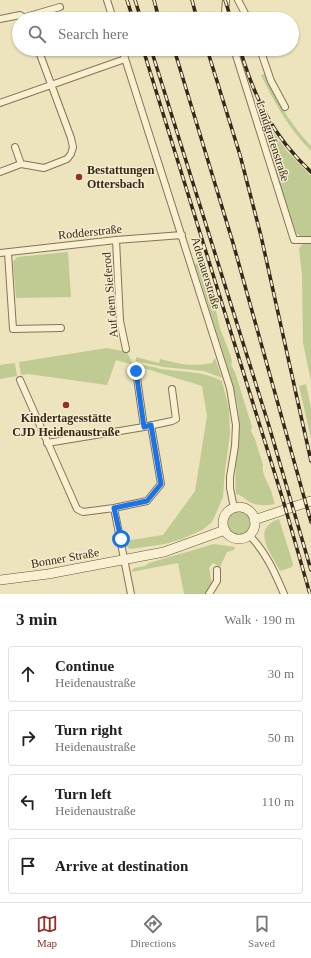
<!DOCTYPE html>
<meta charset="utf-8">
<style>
:root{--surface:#fff;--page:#f6f6f6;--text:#202124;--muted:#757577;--line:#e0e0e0;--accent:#933027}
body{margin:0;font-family:"Times New Roman",serif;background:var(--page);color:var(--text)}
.stop{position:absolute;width:12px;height:12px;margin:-9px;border:3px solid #1a73e8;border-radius:50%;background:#fff}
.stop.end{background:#1a73e8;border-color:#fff;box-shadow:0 1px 4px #0008}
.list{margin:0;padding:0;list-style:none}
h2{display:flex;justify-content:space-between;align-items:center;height:52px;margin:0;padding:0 16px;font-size:17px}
h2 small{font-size:13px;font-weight:400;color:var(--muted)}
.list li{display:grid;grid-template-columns:26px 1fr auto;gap:12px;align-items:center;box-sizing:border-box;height:56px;margin:0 8px 8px;padding:0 8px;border:1px solid var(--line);border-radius:4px}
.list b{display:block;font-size:15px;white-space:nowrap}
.list p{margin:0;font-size:13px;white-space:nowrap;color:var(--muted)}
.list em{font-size:13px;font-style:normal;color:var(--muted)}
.icon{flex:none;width:22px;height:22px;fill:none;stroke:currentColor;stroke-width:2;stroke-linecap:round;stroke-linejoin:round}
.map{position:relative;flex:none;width:311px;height:594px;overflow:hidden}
.search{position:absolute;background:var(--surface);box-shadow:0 1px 3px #0004;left:12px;right:12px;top:12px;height:44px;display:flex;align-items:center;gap:10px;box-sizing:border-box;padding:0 14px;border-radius:22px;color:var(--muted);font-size:15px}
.sheet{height:308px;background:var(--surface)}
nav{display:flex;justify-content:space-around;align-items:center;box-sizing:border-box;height:56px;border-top:1px solid var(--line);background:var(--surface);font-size:11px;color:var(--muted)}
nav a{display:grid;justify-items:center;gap:2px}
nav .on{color:var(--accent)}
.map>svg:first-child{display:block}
</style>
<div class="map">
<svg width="311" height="594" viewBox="0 0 311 594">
<rect width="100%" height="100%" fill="#ede3bd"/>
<path fill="#bfcb92" d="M266 74C276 101 291 125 311 146V151C289 129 274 102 261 75Z
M257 115H262L286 150 311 176V238H303L296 233Z
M303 244H311V381L303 343 302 275 299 248Z
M68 252 71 297 16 298 13 262 17 257Z
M201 262 210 293C209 297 210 301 214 303L220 328 231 357 232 362 231 365 235 372 252 427 251 431 255 439 263 465C261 471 266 480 269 486 272 491 273 499 275 504 265 506 256 506 248 501 244 498 241 495 236 494 233 468 241 443 239 417 237 393 228 369 221 346 212 319 204 291 195 264Z
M107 348 127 352 133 365 116 360 107 385 28 374 21 375 19 362Z
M136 357 159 363 160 359C180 364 192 367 212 363L215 358 222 378 204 371 163 367 136 361Z
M15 363 17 376 0 379V365Z
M137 364C145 365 153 367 161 369 182 372 203 371 222 381L229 409 230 434 225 470 223 497 214 518 211 523 202 530 182 539 165 544 130 549 126 546 125 541 163 535 195 491 207 416 202 386 137 366Z
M306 384 311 408V438L299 386Z
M227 523a12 12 0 1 1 24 0a12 12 0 1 1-24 0Z
M279 519 293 564 292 567 280 571C271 553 250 529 279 519Z
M214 544 235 547 234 550 227 552 220 567 213 563 209 568 212 584 206 594H184L178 563 131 572 134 568 145 566 149 563Z"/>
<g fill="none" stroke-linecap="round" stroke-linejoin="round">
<defs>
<path id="minor" d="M107 0 113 19
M226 0 225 13 226 19
M238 0 248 19
M26 18 29 16 60 7
M0 19 20 15 26 19
M122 49 230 388 236 425 235 446 230 477V488L234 508
M234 49 294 240H311
M260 49 271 81 285 107
M0 103 125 59
M15 147 21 164
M0 172 21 164 44 168 67 159 71 154 73 147 71 138 38 49
M116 240 120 321 126 349
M0 253 116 240 182 235
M8 253 13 329 61 328
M136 371 144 427 172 421 176 419 172 389
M20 380 77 509 83 512 114 508 131 594
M47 443 144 427
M114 508 147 501 161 484 151 425
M249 535C266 552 275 573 284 594
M209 594 217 581V570"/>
<path id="secondary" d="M223 523a16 16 0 1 1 32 0a16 16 0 1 1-32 0Z
M254 520 311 501
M0 580 48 574 164 552 225 530"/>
</defs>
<use href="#minor" stroke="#857357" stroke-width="8"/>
<use href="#secondary" stroke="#66543a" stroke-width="10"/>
<use href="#minor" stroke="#f8f0d0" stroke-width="6"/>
<use href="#secondary" stroke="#f8f0d0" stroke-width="9"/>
<defs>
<path id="rail" d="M127 0 133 19
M135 0 141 19
M154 0 159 19
M192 0 197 19
M225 0 231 19
M143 49 283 500 310 594
M151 49 269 426 311 570
M174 49 233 243 311 522
M207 49 240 155 261 236 311 461
M240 49C255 99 272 135 311 172"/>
</defs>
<use href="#rail" stroke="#34291b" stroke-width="3.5"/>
<use href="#rail" stroke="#f5edcd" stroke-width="2" stroke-dasharray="6" stroke-linecap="butt"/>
</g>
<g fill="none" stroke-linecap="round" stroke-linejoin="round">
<path stroke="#1a73e8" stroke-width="5" d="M121 539 114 508 147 501 161 484 151 425 144 427 136 371"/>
</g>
<g fill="#933027" stroke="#f5edcd" stroke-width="1.5">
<circle cx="79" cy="177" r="4"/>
<circle cx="66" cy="405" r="4"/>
</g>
<g text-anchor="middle" stroke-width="3" stroke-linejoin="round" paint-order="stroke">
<g font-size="12" fill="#34291b" stroke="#f5edcd">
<text transform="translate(273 141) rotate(72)" y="4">Landgrafenstraße</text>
<text transform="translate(90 232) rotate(-6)" y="4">Rodderstraße</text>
<text transform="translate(206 273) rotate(73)" y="4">Adenauerstraße</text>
<text transform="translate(110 295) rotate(-95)" y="4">Auf dem Sieferod</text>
<text transform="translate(65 558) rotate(-10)" y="4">Bonner Straße</text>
</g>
<g font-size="12" font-weight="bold" fill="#34291b" stroke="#f5edcd" text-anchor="start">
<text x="87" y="174">Bestattungen<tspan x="87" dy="14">Ottersbach</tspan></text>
<text x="66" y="422" text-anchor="middle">Kindertagesstätte<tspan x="66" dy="14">CJD Heidenaustraße</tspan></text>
</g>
</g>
</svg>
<div class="stop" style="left:121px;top:539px"></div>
<div class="stop end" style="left:136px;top:371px"></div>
<div class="search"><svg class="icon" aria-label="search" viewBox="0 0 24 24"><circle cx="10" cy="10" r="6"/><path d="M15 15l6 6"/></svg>Search here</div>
</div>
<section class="sheet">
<h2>3 min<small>Walk · 190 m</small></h2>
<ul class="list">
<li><svg class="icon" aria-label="ahead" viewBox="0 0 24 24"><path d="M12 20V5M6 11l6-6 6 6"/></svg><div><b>Continue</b><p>Heidenaustraße</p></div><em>30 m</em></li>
<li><svg class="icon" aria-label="right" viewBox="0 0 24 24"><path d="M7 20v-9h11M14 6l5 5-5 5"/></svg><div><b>Turn right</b><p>Heidenaustraße</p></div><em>50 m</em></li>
<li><svg class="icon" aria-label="left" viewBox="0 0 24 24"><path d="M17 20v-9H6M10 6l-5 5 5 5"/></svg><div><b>Turn left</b><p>Heidenaustraße</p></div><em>110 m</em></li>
<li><svg class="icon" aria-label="arrive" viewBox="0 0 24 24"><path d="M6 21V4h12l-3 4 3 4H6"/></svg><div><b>Arrive at destination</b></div></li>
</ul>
</section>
<nav>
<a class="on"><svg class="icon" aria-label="map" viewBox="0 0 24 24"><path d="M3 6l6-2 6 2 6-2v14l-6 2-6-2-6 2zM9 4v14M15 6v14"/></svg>Map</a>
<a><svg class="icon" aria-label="directions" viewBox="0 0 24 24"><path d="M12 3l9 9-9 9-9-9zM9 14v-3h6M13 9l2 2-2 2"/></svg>Directions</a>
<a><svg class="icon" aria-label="saved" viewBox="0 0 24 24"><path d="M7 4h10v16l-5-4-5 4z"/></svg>Saved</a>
</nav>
